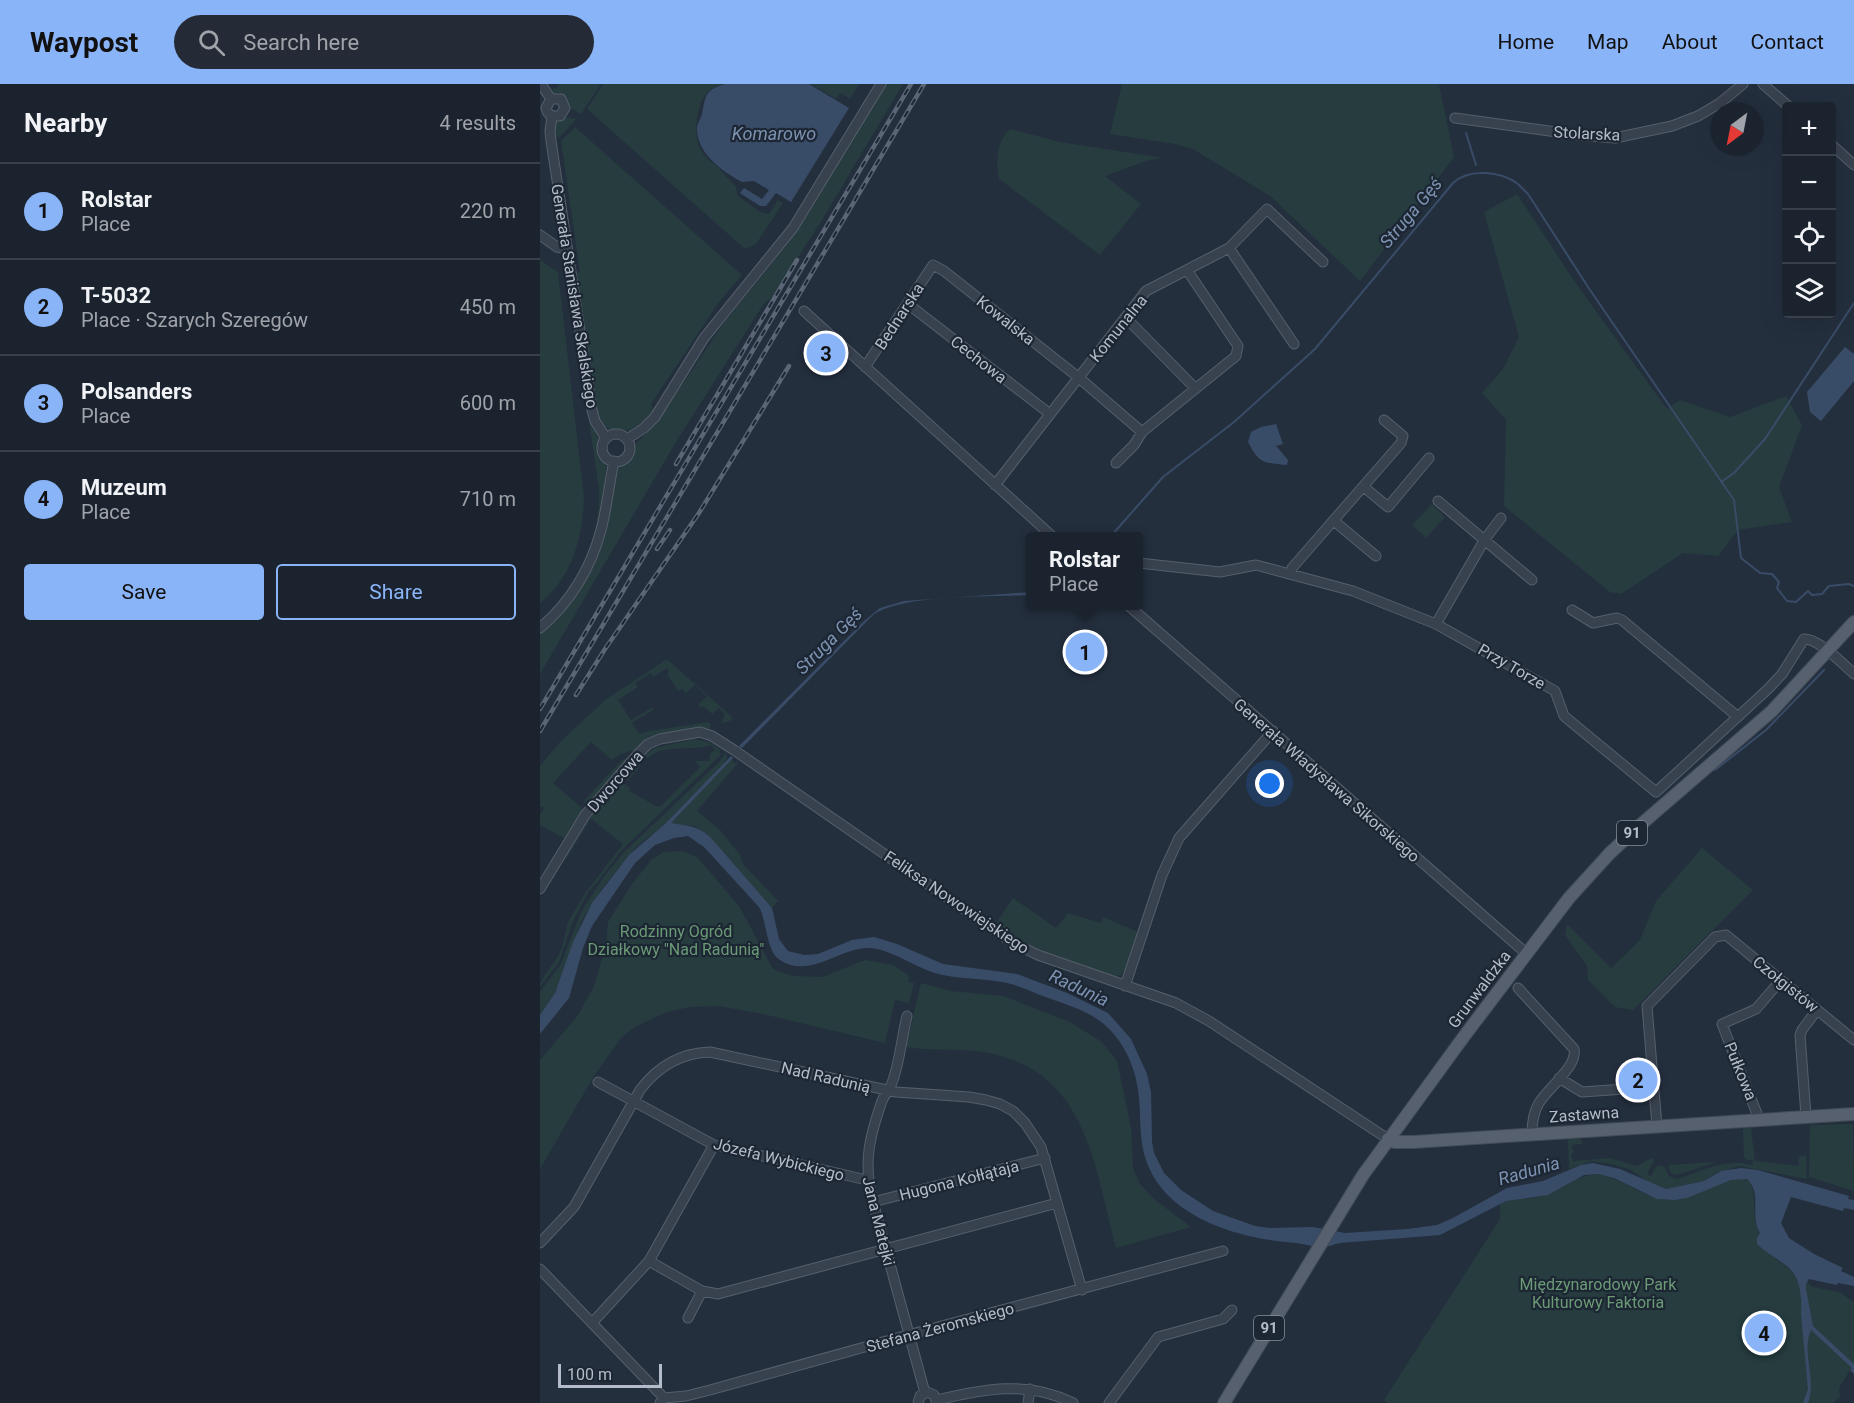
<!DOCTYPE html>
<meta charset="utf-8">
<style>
:root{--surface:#1b232e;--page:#242b36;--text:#f1f3f6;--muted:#a0a4aa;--line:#39404a;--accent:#8ab4f8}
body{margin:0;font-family:Roboto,sans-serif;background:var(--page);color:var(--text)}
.controls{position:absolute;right:18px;top:18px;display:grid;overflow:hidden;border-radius:6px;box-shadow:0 6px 24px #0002}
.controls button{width:54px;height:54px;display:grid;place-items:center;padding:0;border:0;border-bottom:2px solid var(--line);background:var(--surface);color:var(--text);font:30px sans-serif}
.compass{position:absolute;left:1170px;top:18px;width:54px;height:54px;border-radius:50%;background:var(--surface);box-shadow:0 6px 24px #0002;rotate:212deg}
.scale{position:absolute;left:18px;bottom:15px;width:104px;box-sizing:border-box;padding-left:6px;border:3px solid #b4bcc9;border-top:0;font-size:16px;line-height:21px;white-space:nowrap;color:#b4bcc9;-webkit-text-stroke:4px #1d2633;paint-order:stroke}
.you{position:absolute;left:730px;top:700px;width:21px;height:21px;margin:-15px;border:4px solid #fff;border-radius:50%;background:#1a73e8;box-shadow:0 0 0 9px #1a73e833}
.badge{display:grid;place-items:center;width:39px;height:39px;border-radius:50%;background:var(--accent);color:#111;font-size:20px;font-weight:700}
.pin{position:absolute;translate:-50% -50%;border:3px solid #fff;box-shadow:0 2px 6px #0006}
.popup{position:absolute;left:486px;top:448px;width:117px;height:78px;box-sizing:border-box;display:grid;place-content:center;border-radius:6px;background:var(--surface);filter:drop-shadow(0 2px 4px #0005);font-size:20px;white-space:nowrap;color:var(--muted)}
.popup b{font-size:22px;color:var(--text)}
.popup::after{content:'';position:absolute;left:50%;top:100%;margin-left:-12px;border:12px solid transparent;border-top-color:var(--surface)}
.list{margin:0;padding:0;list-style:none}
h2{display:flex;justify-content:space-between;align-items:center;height:78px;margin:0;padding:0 24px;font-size:26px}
h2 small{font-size:20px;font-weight:400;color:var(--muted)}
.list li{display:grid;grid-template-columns:39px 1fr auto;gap:18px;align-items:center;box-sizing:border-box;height:96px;padding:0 24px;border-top:2px solid var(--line)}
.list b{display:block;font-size:22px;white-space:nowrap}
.list p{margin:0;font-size:20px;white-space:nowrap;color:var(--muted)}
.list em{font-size:20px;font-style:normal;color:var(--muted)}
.actions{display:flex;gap:12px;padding:18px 24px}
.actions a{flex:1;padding:14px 0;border:2px solid var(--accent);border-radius:6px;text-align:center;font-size:21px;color:var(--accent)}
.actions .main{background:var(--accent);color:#111}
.icon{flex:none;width:33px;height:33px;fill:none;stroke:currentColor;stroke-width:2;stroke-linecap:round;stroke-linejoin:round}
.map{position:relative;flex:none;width:1314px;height:1319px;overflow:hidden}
header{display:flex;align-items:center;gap:36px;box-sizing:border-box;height:84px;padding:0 30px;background:var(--accent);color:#111}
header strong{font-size:28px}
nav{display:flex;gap:33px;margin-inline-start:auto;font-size:21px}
.search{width:420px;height:54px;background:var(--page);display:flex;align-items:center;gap:15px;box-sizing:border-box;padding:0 21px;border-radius:33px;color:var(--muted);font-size:22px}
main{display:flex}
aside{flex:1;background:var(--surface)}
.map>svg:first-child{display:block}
</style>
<header>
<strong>Waypost</strong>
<div class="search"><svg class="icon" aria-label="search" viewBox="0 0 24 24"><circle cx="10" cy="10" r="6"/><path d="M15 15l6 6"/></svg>Search here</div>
<nav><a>Home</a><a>Map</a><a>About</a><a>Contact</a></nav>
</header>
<main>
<aside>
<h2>Nearby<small>4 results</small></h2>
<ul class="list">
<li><span class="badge">1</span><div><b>Rolstar</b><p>Place</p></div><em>220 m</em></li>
<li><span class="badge">2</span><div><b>T-5032</b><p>Place · Szarych Szeregów</p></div><em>450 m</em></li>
<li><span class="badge">3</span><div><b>Polsanders</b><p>Place</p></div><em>600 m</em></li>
<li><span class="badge">4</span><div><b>Muzeum</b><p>Place</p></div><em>710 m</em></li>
</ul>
<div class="actions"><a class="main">Save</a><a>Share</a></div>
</aside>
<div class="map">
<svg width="1314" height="1319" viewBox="0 0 1314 1319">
<rect width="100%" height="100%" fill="#242f3e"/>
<path fill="#263c3f" d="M19 0H61L41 30 30 24 13 9V3L16 5Z
M63 0H183C170 3 162 12 159 25 155 42 154 59 166 73 169 77 173 79 177 82 184 89 188 96 196 102L197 111 220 128 229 130 238 116 243 119 216 160 205 165 47 25Z
M271 0H319L310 15 300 9 296 15Z
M346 0H363L279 141 233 212 223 221 136 358 0 590V549L7 543 42 500 78 383 89 373 93 362 115 341 183 240 247 161Z
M582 0H899L914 73 820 197 730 112 653 65 635 60 570 50Z
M27 33 36 35 20 53H14L16 38Z
M35 43 202 191 179 218 111 320 114 326C92 352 64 361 55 320L36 189 40 188 21 57Z
M470 45 520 58 624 74 609 76 565 92 601 120 560 171 459 95C455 80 457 55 470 45Z
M977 110 1037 201 1127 325 1140 316 1190 333 1246 312 1262 341 1239 403 1252 438 1198 446 1178 472 1143 469 1081 510 1070 508 964 422 966 336 942 309 963 285 979 253 944 128Z
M0 176 18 188 44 413C43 452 33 493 0 519Z
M28 190 49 331 59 355V366L66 379V386C61 443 48 494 4 534 38 499 61 456 59 406Z
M892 420 905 433 886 454 872 441Z
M127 575 193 634 190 637 181 639 185 630 179 624 172 630 163 622 162 624 158 621 167 612 155 601 146 609 142 605 138 607 127 590 129 588 127 584 113 593 111 589 95 599 98 603 78 616 91 636 113 623V626L92 639 100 650 109 647 168 638 171 640 170 645 160 644 81 670 72 676 51 658 13 699 43 725V729L24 754 0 741V730L4 724 0 722V682L20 658 65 616Z
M154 655 169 658 179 665 181 671 82 766 51 806 50 805 33 837 19 878 0 903C1 892 17 878 21 865H23L22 864 28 838 46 808 83 760 51 735 26 775H25L50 734 96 679H99L100 682 88 697 85 695 82 699 91 704 89 707 118 723 122 721 160 683 155 677H169L170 670 175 666 171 661C151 668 124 659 108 674L104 672 115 664Z
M186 668 187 674 182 682 126 739 95 764 64 802 42 836 15 909 0 931V908L21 880 41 828 65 791 85 767 179 678Z
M92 672 47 723 44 717 82 676Z
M191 675 195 679 199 678 157 727 180 746 200 771 203 780 238 817 232 824 167 750 155 742 131 740 130 738Z
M1162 764 1213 806 1093 926 1075 923 1048 896 1047 882 1025 851 1027 840 1071 884 1100 856 1116 817Z
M136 767 146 768 158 774 199 822 233 885 252 892 282 893 325 876 353 881 369 892 368 898 374 899 369 919 355 916 345 959 223 930 179 922 149 923 124 929 93 944 81 954 52 995 0 1085V976L38 931 54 902 66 861 68 838 92 800 112 775 124 768Z
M473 814 516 844 528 829 561 839 563 833 598 848 587 883 581 891 569 893 506 869 478 856 455 841Z
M381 899 411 907 463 912 530 938 562 958 577 977 591 1044 593 1084 600 1100 614 1115 651 1143 576 1164C556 1089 548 993 457 971 427 963 396 968 366 963Z
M1313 1040 1314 1107 1269 1093 1270 1041Z
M1203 1044H1211L1215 1077 1259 1082 1258 1073 1266 1071 1267 1095 1199 1082 1176 1089 1164 1097 1126 1105 1108 1098 1091 1086 1076 1081 1052 1077 1029 1085 1028 1055H1039L1042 1057V1060L1032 1061V1066H1035L1031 1070 1033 1077 1070 1074 1096 1082 1112 1074 1114 1077 1107 1090 1111 1092 1116 1083 1120 1081 1124 1082 1129 1092 1137 1095C1162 1087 1186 1074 1212 1081L1213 1076H1207L1204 1073Z
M1176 1078 1137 1091 1131 1089 1128 1081Z
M1058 1090C1085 1095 1107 1118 1136 1116 1156 1114 1193 1086 1210 1097 1218 1115 1210 1134 1220 1149L1218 1161 1220 1163 1273 1203 1299 1208 1314 1218V1280L1299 1304 1300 1313 1293 1319H848L844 1316 960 1135V1120C975 1112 991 1117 1006 1111 1025 1105 1037 1090 1058 1090Z"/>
<path fill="#394c67" d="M185 0H269L309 24 251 118 236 109 226 122H220L200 109 204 104 222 115 229 106 214 97 202 98C182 87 156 69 157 43 158 38 161 34 162 30 166 12 164 6 185 0Z
M1305 263 1314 270V297L1281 337 1270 328 1267 308Z
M736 340 743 360 736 362 748 376 747 381C723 379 719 379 708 358L711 348 721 343Z
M491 508V511C453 513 362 510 333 531L202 664 199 662 323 538 340 524 364 517Z
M191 672 193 674 131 739C147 742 159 741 172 755L232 824 239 855 248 867 264 871 278 870 312 856 334 853 357 860 403 880 477 890 527 909 568 929 591 955 607 990 611 1008 612 1058 614 1069 624 1089 641 1106 673 1127 715 1142 729 1144 773 1143 805 1149 868 1145 897 1141 913 1134 967 1104 1003 1097 1041 1081 1053 1079 1080 1085 1126 1105 1164 1097 1181 1087 1201 1084 1218 1086 1309 1112 1308 1115 1314 1116V1126L1304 1124 1303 1127 1251 1113 1241 1139 1249 1154 1274 1170 1303 1184 1301 1187 1314 1193V1202L1298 1199 1297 1201 1269 1195 1266 1200V1205L1273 1242 1314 1280V1290L1310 1286 1312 1284 1271 1246C1261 1268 1277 1296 1268 1319H1263L1268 1305 1261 1230C1262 1216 1261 1194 1249 1184 1239 1175 1227 1170 1217 1160V1154L1220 1149C1209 1132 1223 1110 1207 1095L1191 1096 1147 1114 1135 1116 1117 1115 1074 1094 1058 1090 1044 1091 1008 1111 966 1117 900 1151 800 1159C794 1160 789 1163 783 1163 774 1163 765 1160 756 1159 701 1155 626 1135 606 1076 599 1056 601 1035 599 1014 597 983 581 949 554 933 537 923 519 918 500 911 488 906 475 900 462 898 439 894 416 895 395 889 375 883 347 863 327 864 298 865 269 895 240 876 226 867 227 837 219 823L164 763 148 752 134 754 115 761 95 779 52 842 43 864 29 914 0 950V931L15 909 33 858 52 819 89 771 126 739Z"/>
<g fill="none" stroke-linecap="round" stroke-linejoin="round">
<path stroke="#394c67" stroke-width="2" d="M926 49 936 81
M1181 398 1194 389 1225 355 1314 219
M571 452 623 393 694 338 775 265 913 99C929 84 961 87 978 100 981 103 985 107 988 110L1050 206 1194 416 1201 474 1220 489 1232 490 1239 498 1237 504 1247 517 1256 518 1268 507 1272 511 1282 510 1289 502 1309 500 1314 502
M1175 686 1226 646 1284 586"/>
<defs>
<path id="minor" d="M1 0 11 15
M1223 0 1248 22
M11 15H21L25 24 20 32H12
M11 15 6 24 8 29 12 32
M12 32 10 47 11 57 52 326 55 337 66 354
M915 34 1038 51 1075 54 1132 42 1158 32 1180 19 1203 0
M1292 61 1314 81
M0 151 17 163 27 165
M689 164 754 260
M368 220 510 330
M264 227 512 452
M584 235 591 239 655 304
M325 283 393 181 404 187 538 293 602 348
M62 364a14 14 0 1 1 28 0a14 14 0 1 1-28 0Z
M87 355 104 344 115 333 164 254 253 144 341 0
M576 379 594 361 602 348 696 272 698 262 647 186
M455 401 606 207 689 164 727 125 783 178
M824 403 848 423 889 374
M898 417 992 496
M794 437 836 472
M599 479 680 488 716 481 813 507 896 540 1015 607 1024 632 1116 708 1228 605 1242 590 1264 555C1278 554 1303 580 1314 590
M751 490 752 484 861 359 863 352 844 336
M589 522 987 870
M1032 526 1053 539 1077 534 1082 536 1198 633
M896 540 945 455 961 434
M0 544C30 519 51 484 61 446 67 424 69 400 74 377
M0 805 45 731 97 671 108 660 120 655 160 648 172 652 194 666 473 859 498 871 636 919 669 937 848 1055
M585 902 622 791 639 754 733 647
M978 904 1034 965C1038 982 1008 1004 999 1019 994 1027 992 1040 992 1050
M367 932C362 951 359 984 351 1001 349 1007 344 1011 342 1017 329 1054 323 1080 333 1118L385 1309
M1019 994 1042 1008 1113 1003
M58 998 174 1061 327 1096
M1266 1032 1260 951 1262 946 1277 926
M1219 1035 1182 940 1216 925 1241 896
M1117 1042 1107 922 1175 853 1186 851 1314 956
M333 1118 505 1074
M0 1159 34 1123 100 1006C118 982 140 969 170 968L356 1008 429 1013 446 1016 460 1020 473 1027 485 1039 501 1063 542 1206
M109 1177 162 1207 178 1210 517 1119
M0 1185 124 1314
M148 1234 162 1207
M52 1239 109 1177 174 1061
M397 1316C443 1305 488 1296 533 1319
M120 1319 124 1314 146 1312 170 1306 368 1251 683 1167
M378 1319 380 1312 387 1308 394 1311 397 1319
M488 1319 490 1305
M569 1319 618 1253 683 1235 692 1226"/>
<path id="major" d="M848 1055 854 1058H873L1314 1030
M684 1319 823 1091 925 951 1029 814 1070 769 1098 743 1232 627 1314 538"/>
</defs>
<use href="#minor" stroke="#565f6c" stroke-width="11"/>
<use href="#major" stroke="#414a57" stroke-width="14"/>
<use href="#minor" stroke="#38414e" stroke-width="9"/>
<use href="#major" stroke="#56606e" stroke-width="12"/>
<defs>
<path id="rail" d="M136 380 257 176
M117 465 130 446
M36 611 65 565 159 429 249 282
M0 625 371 0
M0 647 384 0"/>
</defs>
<use href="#rail" stroke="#5a6575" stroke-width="4.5"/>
<use href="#rail" stroke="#1d2633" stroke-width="2" stroke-dasharray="7" stroke-linecap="butt"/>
</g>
<g text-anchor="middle" stroke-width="4.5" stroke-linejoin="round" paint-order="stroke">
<g fill="#1d2633" stroke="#878f9c" stroke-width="1.5">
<rect x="1077" y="737" width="30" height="24" rx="4.5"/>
<rect x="714" y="1232" width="30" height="24" rx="4.5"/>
</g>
<g font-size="15" font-weight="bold" fill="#b4bcc9">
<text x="1092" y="754">91</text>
<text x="729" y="1249">91</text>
</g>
<g font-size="16" fill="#b4bcc9" stroke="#1d2633">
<text transform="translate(1047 49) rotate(3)" y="6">Stolarska</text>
<text transform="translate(35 212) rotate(81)" y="6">Generała Stanisława Skalskiego</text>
<text transform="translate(359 232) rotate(-57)" y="6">Bednarska</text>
<text transform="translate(466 236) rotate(38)" y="6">Kowalska</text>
<text transform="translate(578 244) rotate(-51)" y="6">Komunalna</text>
<text transform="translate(439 275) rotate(38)" y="6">Cechowa</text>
<text transform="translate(972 582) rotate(30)" y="6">Przy Torze</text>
<text transform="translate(787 696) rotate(41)" y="6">Generała Władysława Sikorskiego</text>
<text transform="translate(75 697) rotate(-49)" y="6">Dworcowa</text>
<text transform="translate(417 818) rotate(34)" y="6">Feliksa Nowowiejskiego</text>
<text transform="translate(1246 900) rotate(39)" y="6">Czołgistów</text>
<text transform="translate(939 905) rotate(-53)" y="6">Grunwaldzka</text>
<text transform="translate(1201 987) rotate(68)" y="6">Pułkowa</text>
<text transform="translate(286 993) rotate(13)" y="6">Nad Radunią</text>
<text transform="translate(1044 1030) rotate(-4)" y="6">Zastawna</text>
<text transform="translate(239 1075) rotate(14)" y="6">Józefa Wybickiego</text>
<text transform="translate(419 1096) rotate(-14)" y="6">Hugona Kołłątaja</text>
<text transform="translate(339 1137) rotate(76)" y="6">Jana Matejki</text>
<text transform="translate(400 1243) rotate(-15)" y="6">Stefana Żeromskiego</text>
</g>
<g font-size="16" fill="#6b9a76" stroke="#1d2633">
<text x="136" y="853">Rodzinny Ogród<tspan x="136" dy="18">Działkowy "Nad Radunią"</tspan></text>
<text x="1058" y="1206">Międzynarodowy Park<tspan x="1058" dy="18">Kulturowy Faktoria</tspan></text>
</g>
<g font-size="18" font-style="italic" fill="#7c92b1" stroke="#1d2633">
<text x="234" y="56">Komarowo</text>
<text transform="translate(871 129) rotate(-50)" y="6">Struga Gęś</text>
<text transform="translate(289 557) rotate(-45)" y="6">Struga Gęś</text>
<text transform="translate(539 904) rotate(25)" y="6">Radunia</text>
<text transform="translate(989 1087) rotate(-16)" y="6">Radunia</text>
</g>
</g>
</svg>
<div class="controls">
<button>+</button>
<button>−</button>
<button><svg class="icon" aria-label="locate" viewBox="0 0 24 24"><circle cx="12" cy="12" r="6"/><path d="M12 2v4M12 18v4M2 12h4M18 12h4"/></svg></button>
<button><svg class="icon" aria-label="layers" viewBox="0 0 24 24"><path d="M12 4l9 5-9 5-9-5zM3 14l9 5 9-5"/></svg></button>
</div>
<svg class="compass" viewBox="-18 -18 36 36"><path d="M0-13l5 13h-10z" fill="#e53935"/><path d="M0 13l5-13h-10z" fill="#a0a4aa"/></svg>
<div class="scale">100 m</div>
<div class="you"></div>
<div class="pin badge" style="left:545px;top:568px">1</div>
<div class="popup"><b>Rolstar</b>Place</div>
<div class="pin badge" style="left:1098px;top:996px">2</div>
<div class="pin badge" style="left:286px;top:269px">3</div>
<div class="pin badge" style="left:1224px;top:1249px">4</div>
</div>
</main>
